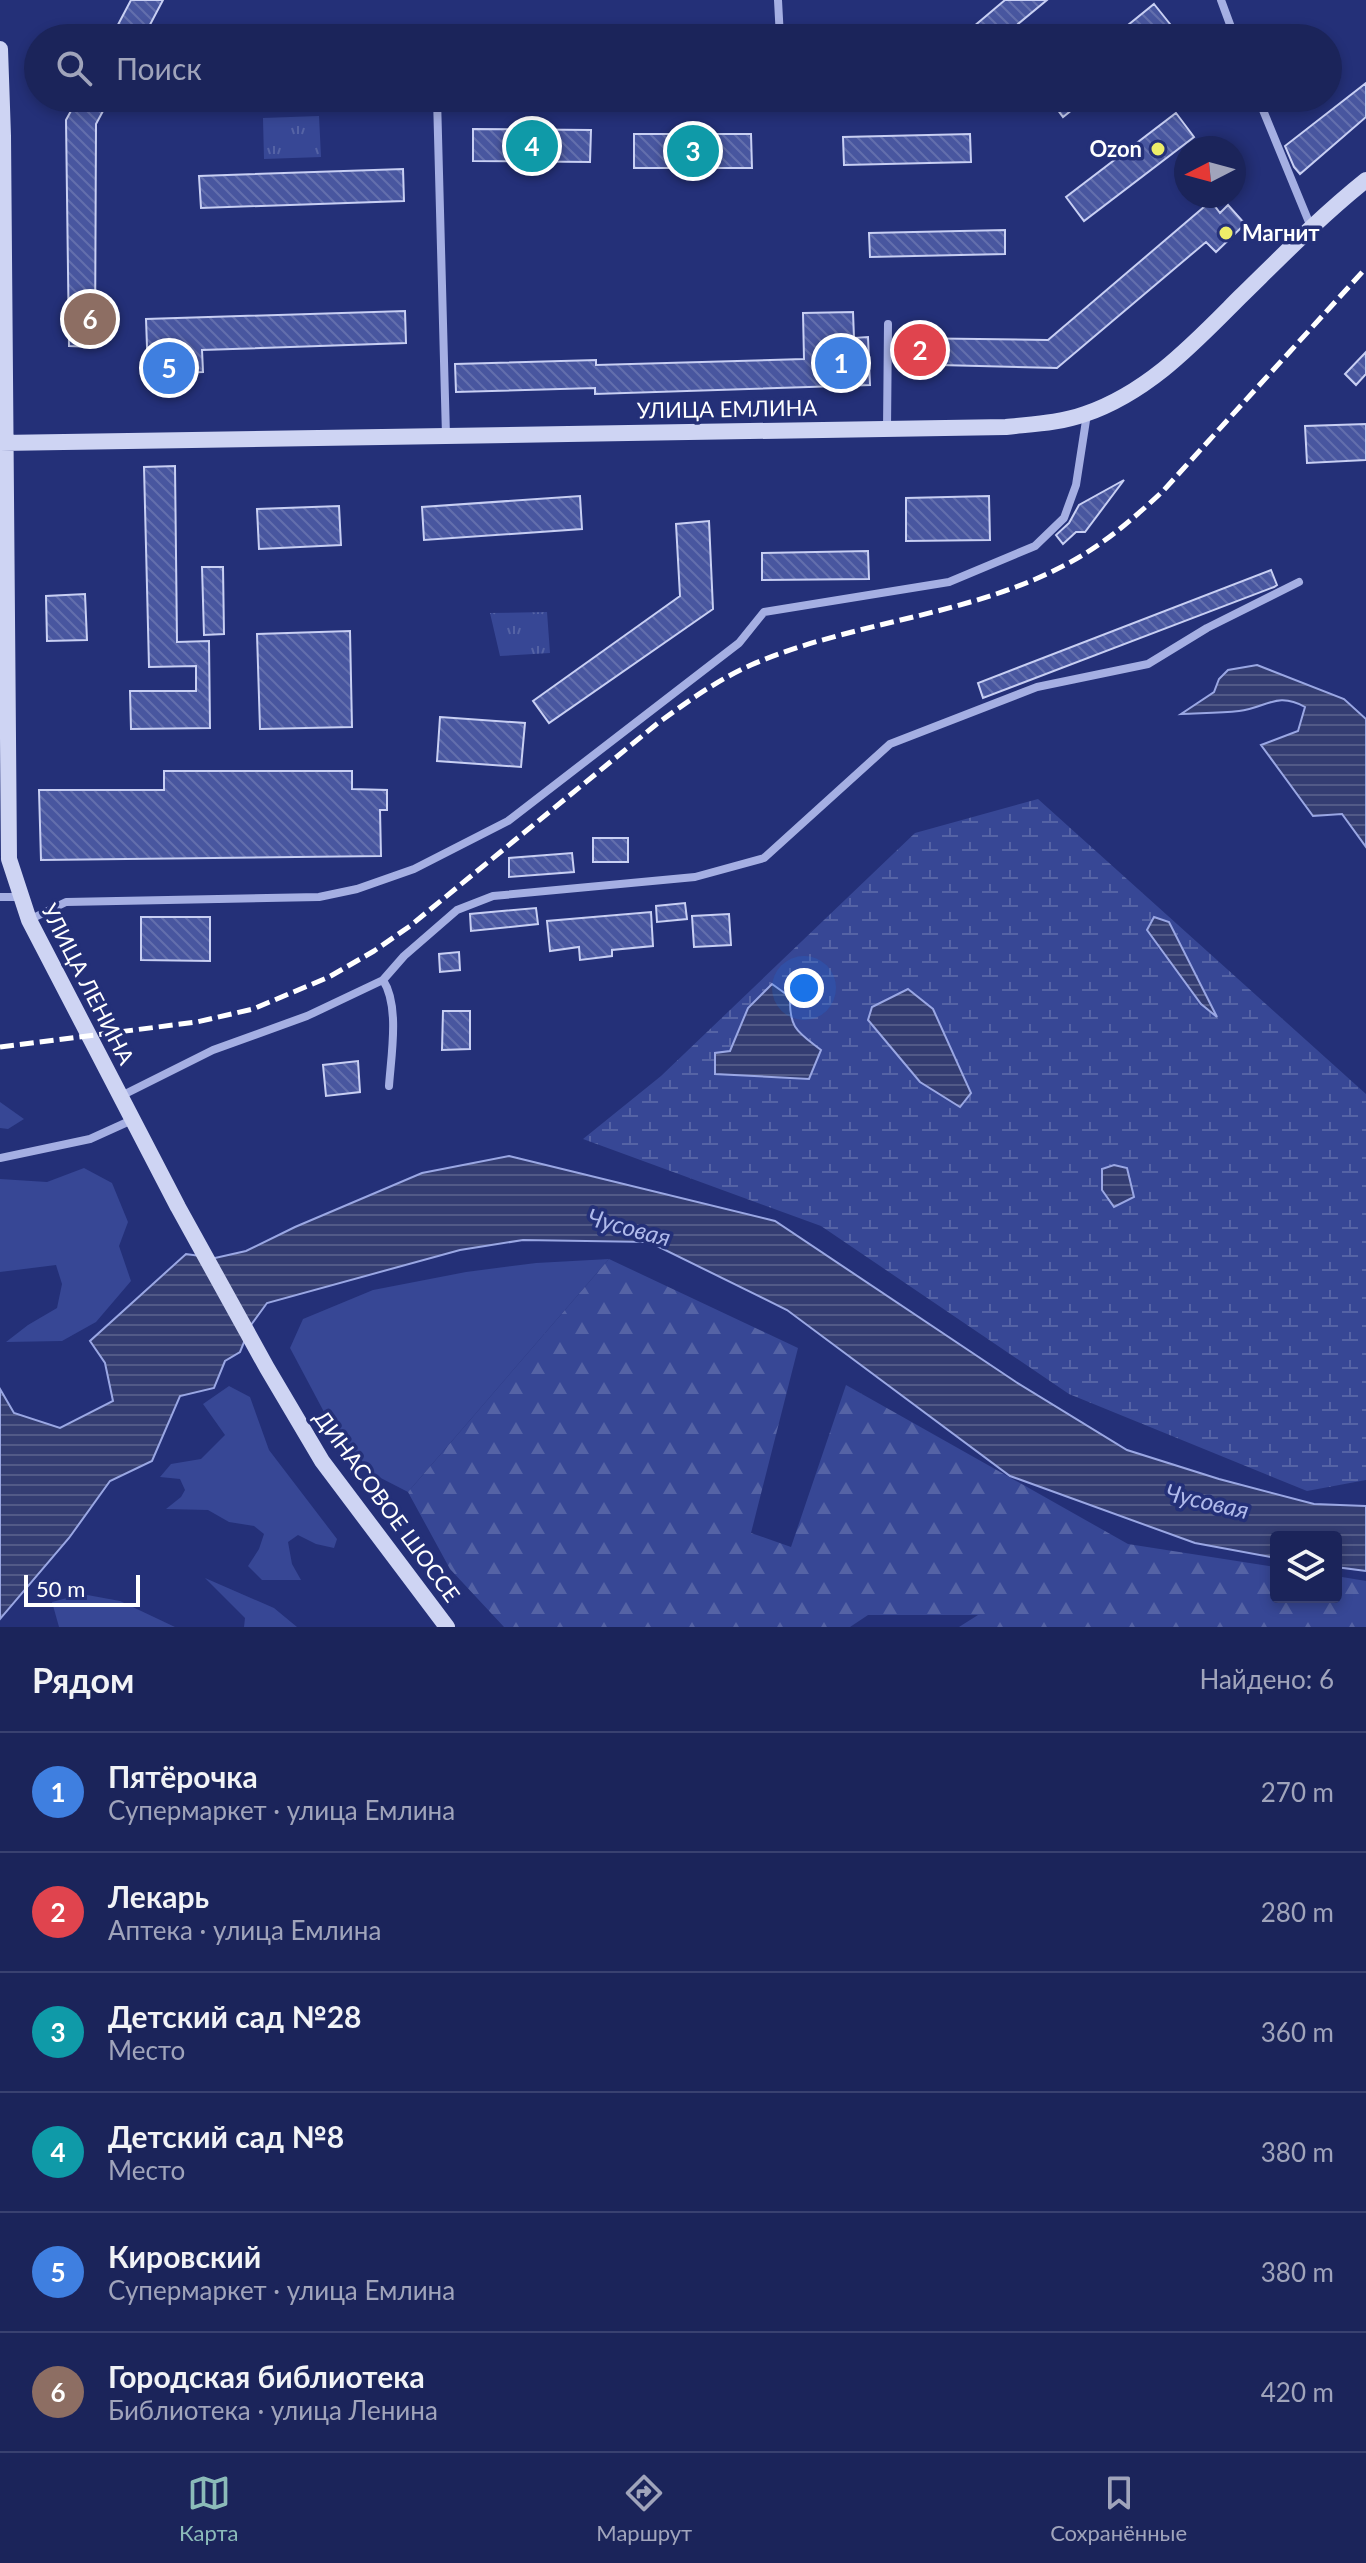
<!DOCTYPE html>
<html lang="ru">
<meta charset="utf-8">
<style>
:root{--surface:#1b245a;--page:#242c60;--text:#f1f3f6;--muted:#a0a4bb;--line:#394170;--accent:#8bbbb9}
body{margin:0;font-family:Lato,sans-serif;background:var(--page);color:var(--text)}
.controls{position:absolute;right:24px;bottom:24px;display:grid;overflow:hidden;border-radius:8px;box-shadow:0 4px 12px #0003}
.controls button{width:72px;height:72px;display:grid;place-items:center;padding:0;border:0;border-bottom:2px solid var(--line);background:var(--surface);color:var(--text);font:40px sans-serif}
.compass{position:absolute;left:1174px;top:136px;width:72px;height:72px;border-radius:50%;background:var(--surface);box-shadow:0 4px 12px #0003;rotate:264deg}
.scale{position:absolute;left:24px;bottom:20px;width:116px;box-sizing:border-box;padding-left:8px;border:4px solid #fff;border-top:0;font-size:22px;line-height:28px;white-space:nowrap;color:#fff;-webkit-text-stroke:6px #243078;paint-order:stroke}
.you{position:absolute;left:804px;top:988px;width:28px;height:28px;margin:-20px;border:6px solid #fff;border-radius:50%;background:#1a73e8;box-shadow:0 0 0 12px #1a73e833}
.badge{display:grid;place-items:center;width:52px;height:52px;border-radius:50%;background:var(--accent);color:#fff;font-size:26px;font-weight:700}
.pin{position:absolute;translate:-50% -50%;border:4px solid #fff;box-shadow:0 2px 8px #0006}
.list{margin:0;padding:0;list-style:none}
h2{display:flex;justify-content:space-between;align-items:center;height:104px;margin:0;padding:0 32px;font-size:34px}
h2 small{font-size:26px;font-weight:400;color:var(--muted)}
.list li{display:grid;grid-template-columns:52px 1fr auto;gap:24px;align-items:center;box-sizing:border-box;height:120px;padding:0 32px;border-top:2px solid var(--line)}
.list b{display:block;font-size:30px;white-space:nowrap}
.list p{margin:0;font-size:26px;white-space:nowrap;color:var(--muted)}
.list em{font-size:26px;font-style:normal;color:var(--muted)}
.icon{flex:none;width:44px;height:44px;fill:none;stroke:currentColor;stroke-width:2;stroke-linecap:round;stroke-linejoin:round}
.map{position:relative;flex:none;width:1366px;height:1627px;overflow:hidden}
.search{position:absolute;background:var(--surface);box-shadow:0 4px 12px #0003;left:24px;right:24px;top:24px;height:88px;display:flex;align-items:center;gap:20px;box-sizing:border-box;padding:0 28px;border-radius:44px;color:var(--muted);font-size:30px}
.sheet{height:824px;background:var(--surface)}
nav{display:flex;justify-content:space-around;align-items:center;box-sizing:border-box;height:112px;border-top:2px solid var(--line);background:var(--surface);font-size:22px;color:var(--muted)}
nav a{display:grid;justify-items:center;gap:4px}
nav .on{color:var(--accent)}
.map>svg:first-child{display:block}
</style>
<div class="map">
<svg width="1366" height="1627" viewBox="0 0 1366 1627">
<defs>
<pattern id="forest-firs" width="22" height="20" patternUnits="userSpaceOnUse" patternTransform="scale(2)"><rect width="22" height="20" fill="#374795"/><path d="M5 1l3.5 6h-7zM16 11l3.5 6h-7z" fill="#5563a5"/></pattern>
<pattern id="wetland-marsh" width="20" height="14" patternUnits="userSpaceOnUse" patternTransform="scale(2)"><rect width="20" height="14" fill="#374795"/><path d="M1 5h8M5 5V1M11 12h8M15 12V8" fill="none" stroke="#5563a5"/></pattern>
<pattern id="park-tufts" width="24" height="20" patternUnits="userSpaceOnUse" patternTransform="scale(2)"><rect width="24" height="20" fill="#374795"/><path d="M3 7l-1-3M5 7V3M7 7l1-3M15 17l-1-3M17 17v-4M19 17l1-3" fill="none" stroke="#5563a5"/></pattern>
<pattern id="water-rules" width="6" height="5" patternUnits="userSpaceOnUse" patternTransform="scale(2)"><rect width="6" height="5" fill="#343d72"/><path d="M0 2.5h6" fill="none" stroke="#525a87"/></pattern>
<pattern id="building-back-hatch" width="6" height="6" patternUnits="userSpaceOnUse" patternTransform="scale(2)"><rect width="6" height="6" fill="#48569f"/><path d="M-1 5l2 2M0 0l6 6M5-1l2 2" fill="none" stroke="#636fad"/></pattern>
</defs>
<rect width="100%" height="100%" fill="#243078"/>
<path fill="#374795" d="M0 1102 24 1119 8 1129 0 1128Z
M84 1168 112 1183 128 1222 119 1246 131 1281 96 1322 62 1341 6 1342 28 1325 57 1308 62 1284 56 1265 0 1272V1179L47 1182Z
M609 1259 408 1492 371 1473 324 1412 290 1348 303 1319 373 1290 466 1272 536 1263Z
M229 1386 250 1397 269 1450 337 1539 334 1548 316 1544 298 1535 288 1542 292 1564 301 1580H262L248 1566 259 1549 264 1534 254 1526 229 1522 208 1510 166 1509 181 1497 185 1490 180 1479 160 1477 171 1464 201 1459 225 1435 203 1404Z
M205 1578 274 1608 297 1627H244L245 1618Z
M82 1594 120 1601 175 1627H59L52 1602Z"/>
<path fill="url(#forest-firs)" d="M609 1259 798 1348 751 1533 791 1547 846 1385 1128 1544 1276 1567V1597H1336V1576L1366 1581V1627H959L978 1615H868L850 1627H504L450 1569 408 1492Z"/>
<path fill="url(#wetland-marsh)" d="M1038 799 1366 1094V1480L1307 1491 1069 1394 821 1226 583 1139 661 1076 915 833Z"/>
<path fill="url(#park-tufts)" d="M319 116 321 157 264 159 263 118Z
M547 612 550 653 500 656 490 613Z"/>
<path fill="url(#water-rules)" stroke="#9aa7e4" stroke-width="2" d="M1257 665 1344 699 1366 719V847L1342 814 1313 816 1261 745 1298 731 1305 707C1277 691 1266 708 1239 711 1220 713 1200 713 1181 714L1214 692 1219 679 1228 670Z
M1154 917 1169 922 1217 1017 1201 1004 1147 930Z
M772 984 790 997C789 1029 798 1032 821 1050L809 1079 715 1074V1053L730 1051 748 1008Z
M908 989 933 1009 971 1093 960 1107 920 1082 868 1020 872 1007Z
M509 1156 775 1221 1016 1382 1127 1450 1219 1479 1314 1504 1366 1506V1571L1336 1567V1537H1276V1558L1195 1543 1010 1476 787 1310 649 1242 523 1240 460 1250 267 1303 251 1325 240 1352 225 1361 214 1388 180 1396 152 1461 110 1481 69 1538 0 1619V1389L14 1413 60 1428 113 1401 105 1363 90 1341 186 1254 215 1258 246 1251 295 1227 422 1173Z
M1114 1165 1127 1168 1134 1197 1114 1207 1102 1190V1169Z"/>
<path fill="url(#building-back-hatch)" stroke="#c8cff3" stroke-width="2" d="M131 0H163L143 38H111Z
M1005 0H1047L1001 38H960Z
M1154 4 1174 29 1163 38H1112Z
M1366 83V117L1300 174 1294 167 1285 146Z
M78 98H110L96 124 95 347 69 346 66 120Z
M1049 98H1087L1063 117Z
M1176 113 1194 137 1084 221 1066 197Z
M473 129 591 130 590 162 473 161Z
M634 134H751L752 168H634Z
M970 134 971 162 844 165 843 137Z
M403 169 404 201 201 208 199 176Z
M1211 201 1220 213 1228 205 1245 224 1216 252 1206 242 1057 368 901 364V338L1048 340Z
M1005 230V254L870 257 869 233Z
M405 311 406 343 202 350 203 372 148 374 146 319Z
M853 312 854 338 868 337 870 385 595 394V388L456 392 455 364 596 360V365L804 359 803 313Z
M1366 352V374L1356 385 1345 374Z
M1366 424V460L1307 463 1305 426Z
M175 466 177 642 209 641 210 728 131 729 130 691H196V666L149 667 144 467Z
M1124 480 1085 532H1076L1063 544 1056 535 1069 523 1079 505Z
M580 496 582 529 424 540 422 507Z
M989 496 990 540 906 541V498Z
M339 506 341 545 259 549 257 509Z
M709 521 713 609 549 723 533 701 680 596 676 524Z
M868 551 869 579 762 580V553Z
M202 567H223L224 634 204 635Z
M1271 570 1277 585 1274 587 983 698 978 683Z
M85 594 87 640 47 641 46 596Z
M350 631 352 727 260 729 257 634Z
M440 717 525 723 521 767 437 761Z
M164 771H352V789L387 790V810H380L381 856 41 860 39 790H164Z
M593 838H628V862H593Z
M572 853 574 872 509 877V858Z
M685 903 687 919 657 922 656 906Z
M536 908 538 924 471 931 470 914Z
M651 912 653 946 612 950V956L580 960 579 947 550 951 547 921Z
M729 914 731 945 694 947 692 916Z
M141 917H210V961L141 960Z
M459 952 460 970 440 972 439 954Z
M443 1011H470V1049L442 1050Z
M358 1061 360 1092 326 1096 323 1065Z"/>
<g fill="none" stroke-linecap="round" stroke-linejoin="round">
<path stroke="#a5afe3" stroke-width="8" d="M778 0 780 38
M1221 0 1235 38
M434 32 435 38
M437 98 446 436
M1258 98 1311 227
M887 429 888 324
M0 897H20
M29 920 66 902 319 897 357 889 414 869 508 821 739 643 764 612 949 582 1035 546 1064 518 1076 485 1087 414
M383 980C400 1006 391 1056 389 1086
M121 1096 213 1050 307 1016 383 980 404 956 457 910 493 896 695 877 764 858 890 744 1037 687 1148 664 1207 628 1299 582
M0 1158 90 1139 132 1120"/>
<path stroke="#ced4f3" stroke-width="16" d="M0 49 3 136 9 859 29 920 178 1207 267 1368 322 1461 447 1627
M0 443 1006 427C1033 424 1060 423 1085 414 1149 392 1194 343 1240 297 1281 257 1321 216 1366 180"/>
<path stroke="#fff" stroke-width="5" stroke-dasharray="14 6" stroke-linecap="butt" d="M0 1047 197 1022 253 1009 329 977 374 951 410 926 658 723C687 702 717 680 751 665 852 621 967 617 1065 565 1102 546 1133 519 1163 491L1366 268"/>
</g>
<g fill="#eded69" stroke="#243078" stroke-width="3">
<circle cx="1158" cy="149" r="8"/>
<circle cx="1226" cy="233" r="8"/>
</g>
<g text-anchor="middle" stroke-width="7" stroke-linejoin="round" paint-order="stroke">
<g font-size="22" font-weight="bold" fill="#fff" stroke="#243078" text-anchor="end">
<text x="1142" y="157">Ozon</text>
<text x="1242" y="241" text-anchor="start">Магнит</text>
</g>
<g font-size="22" fill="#fff" stroke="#243078">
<text transform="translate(727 409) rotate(-1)" y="8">УЛИЦА ЕМЛИНА</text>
<text transform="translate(88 984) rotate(63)" y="8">УЛИЦА ЛЕНИНА</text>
<text transform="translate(387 1506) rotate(54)" y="8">ДИНАСОВОЕ ШОССЕ</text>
</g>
<g font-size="24" font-style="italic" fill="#b0baeb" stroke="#243078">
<text transform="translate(629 1228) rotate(15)" y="8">Чусовая</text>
<text transform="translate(1207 1502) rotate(13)" y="8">Чусовая</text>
</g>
</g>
</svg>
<div class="controls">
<button><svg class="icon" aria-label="layers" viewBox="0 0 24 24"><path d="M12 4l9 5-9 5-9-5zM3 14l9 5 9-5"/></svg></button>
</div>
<svg class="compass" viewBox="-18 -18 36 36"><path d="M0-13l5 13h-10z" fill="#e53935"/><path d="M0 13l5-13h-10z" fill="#a0a4bb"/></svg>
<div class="scale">50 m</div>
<div class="you"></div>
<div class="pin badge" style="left:841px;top:363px;background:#3f7fe0">1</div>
<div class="pin badge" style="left:920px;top:350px;background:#e0444e">2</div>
<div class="pin badge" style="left:693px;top:151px;background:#0f9aa8">3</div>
<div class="pin badge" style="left:532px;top:146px;background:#0f9aa8">4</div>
<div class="pin badge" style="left:169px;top:368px;background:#3f7fe0">5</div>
<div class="pin badge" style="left:90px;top:319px;background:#8d6e63">6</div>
<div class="search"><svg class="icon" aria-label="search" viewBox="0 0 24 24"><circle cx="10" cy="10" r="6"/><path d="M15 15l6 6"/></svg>Поиск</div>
</div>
<section class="sheet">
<h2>Рядом<small>Найдено: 6</small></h2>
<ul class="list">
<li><span class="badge" style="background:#3f7fe0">1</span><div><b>Пятёрочка</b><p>Супермаркет · улица Емлина</p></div><em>270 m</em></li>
<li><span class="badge" style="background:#e0444e">2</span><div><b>Лекарь</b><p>Аптека · улица Емлина</p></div><em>280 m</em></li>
<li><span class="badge" style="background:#0f9aa8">3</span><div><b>Детский сад №28</b><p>Место</p></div><em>360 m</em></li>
<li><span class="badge" style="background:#0f9aa8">4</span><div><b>Детский сад №8</b><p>Место</p></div><em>380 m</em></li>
<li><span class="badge" style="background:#3f7fe0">5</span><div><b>Кировский</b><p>Супермаркет · улица Емлина</p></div><em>380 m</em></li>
<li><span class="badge" style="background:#8d6e63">6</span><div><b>Городская библиотека</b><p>Библиотека · улица Ленина</p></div><em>420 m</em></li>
</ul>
</section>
<nav>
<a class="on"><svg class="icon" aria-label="map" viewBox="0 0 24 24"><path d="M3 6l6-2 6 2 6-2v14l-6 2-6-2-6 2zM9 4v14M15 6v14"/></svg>Карта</a>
<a><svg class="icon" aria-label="directions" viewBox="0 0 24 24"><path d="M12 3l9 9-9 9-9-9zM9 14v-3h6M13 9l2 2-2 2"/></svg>Маршрут</a>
<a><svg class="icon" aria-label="saved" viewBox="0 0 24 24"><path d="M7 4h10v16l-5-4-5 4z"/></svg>Сохранённые</a>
</nav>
